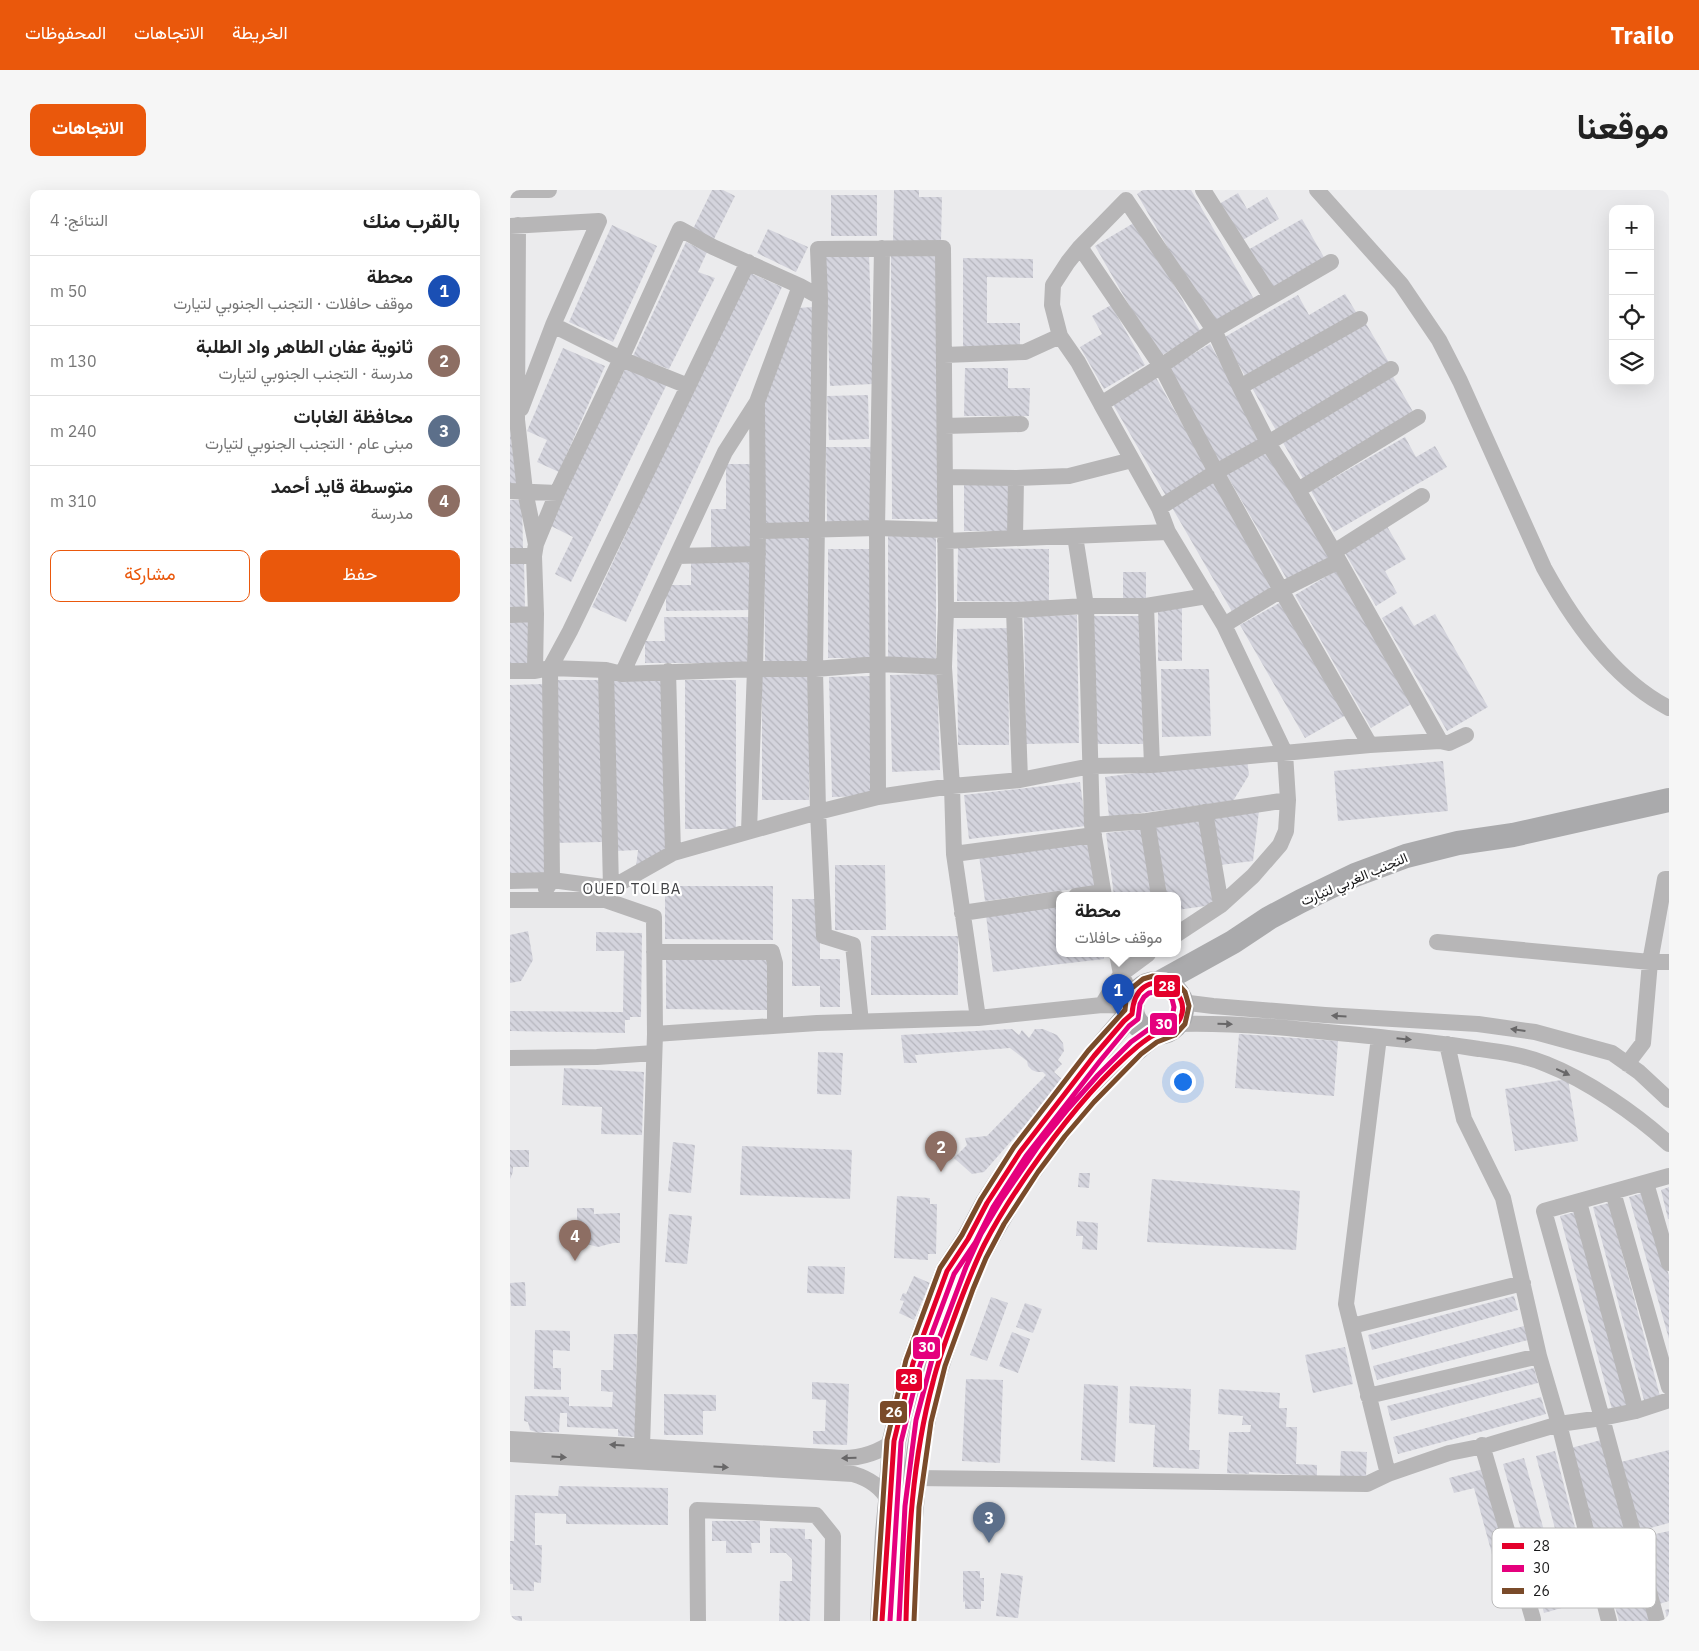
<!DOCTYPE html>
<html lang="ar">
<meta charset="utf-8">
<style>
:root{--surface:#fff;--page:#f6f6f6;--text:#222;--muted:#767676;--line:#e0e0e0;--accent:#ea580c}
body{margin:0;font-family:"IBM Plex Sans",Vazirmatn,sans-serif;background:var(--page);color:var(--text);direction:rtl}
.controls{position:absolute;right:15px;top:15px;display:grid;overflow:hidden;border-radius:10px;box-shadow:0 5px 20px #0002}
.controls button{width:45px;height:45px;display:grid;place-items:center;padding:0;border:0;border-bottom:1px solid var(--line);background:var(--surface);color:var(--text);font:25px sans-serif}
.you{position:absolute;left:672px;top:891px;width:18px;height:18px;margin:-12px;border:4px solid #fff;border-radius:50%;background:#1a73e8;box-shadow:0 0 0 8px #1a73e833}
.badge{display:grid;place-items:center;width:32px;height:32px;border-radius:50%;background:var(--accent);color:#fff;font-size:16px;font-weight:700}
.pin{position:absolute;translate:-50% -41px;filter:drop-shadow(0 1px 2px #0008)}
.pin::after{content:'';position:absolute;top:26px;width:18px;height:15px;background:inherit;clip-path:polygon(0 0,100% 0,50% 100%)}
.popup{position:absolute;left:546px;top:702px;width:125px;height:65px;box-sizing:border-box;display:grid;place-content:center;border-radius:10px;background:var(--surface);filter:drop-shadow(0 1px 4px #0005);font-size:16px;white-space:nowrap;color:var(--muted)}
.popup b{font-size:19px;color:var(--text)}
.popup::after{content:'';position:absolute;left:50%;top:100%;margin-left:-10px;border:10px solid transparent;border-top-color:var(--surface)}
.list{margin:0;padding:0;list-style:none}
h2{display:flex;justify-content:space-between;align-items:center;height:65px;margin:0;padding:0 20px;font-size:21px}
h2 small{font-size:16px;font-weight:400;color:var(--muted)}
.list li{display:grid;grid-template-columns:32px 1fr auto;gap:15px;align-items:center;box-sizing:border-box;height:70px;padding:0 20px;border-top:1px solid var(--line)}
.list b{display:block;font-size:19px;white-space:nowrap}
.list p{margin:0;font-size:16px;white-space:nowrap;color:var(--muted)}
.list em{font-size:16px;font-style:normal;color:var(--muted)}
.actions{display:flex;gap:10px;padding:15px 20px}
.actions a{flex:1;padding:11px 0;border:1px solid var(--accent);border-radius:10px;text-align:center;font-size:18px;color:var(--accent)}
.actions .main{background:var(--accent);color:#fff}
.icon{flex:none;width:28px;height:28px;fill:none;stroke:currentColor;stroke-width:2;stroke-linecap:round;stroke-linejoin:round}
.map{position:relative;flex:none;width:1159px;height:1431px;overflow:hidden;direction:ltr;border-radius:10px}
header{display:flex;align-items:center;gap:30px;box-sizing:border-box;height:70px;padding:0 25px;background:var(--accent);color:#fff}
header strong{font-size:24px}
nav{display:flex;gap:28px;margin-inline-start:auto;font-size:18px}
.intro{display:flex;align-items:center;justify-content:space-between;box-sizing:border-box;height:120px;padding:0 30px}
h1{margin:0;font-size:35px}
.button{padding:12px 22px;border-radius:10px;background:var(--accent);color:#fff;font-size:18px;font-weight:700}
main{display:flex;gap:30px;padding:0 30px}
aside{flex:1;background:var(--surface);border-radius:10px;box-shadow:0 5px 20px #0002}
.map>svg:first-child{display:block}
</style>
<header>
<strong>Trailo</strong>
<nav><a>الخريطة</a><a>الاتجاهات</a><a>المحفوظات</a></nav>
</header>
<div class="intro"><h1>موقعنا</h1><a class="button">الاتجاهات</a></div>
<main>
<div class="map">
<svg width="1159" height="1431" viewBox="0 0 1159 1431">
<defs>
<pattern id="building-back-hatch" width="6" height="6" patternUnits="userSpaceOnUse" patternTransform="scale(1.25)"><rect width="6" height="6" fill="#d4d4dd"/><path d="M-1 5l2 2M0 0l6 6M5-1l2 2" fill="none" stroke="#b5b5bd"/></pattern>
</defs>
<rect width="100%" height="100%" fill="#ebebed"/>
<path fill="url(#building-back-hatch)" d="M202 0H213L225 6 203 51 182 41Z
M384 0H409V7H432L431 52 383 51Z
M633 0H681L744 109 701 133 627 4Z
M728 3 737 19 757 7 769 29 731 51 709 14Z
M321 5H367V46H321Z
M792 29 815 69 759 101 736 61Z
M627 31 691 142 649 167 585 56Z
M102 35 147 56 103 152 59 132Z
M258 39 298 57 286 82 247 63Z
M176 52 197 62 188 82 205 88 159 179 123 166Z
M359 64 363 194 320 196 315 66Z
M381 66H426L428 329H382Z
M453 68 523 69V88L477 87V133H510V161L453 160Z
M238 82 272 97 116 432 82 417Z
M835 104 849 127 738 191 713 148 788 105 799 125Z
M601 115 635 175 594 199 570 157 592 144 582 126Z
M304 117 302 334H251V210L286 118Z
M855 132 881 176 767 242 742 198Z
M700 154 754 248 709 274 655 180Z
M53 158 95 176 49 282 27 272 37 250 17 241Z
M117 175 157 194 61 392 45 384 63 347 39 335Z
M455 178H498V198H520L519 226H454Z
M882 185 906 227 795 292 771 249Z
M645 186 699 281 656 306 601 211Z
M358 205 359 249 319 250 317 206Z
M0 240 7 294H0Z
M895 247 906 267 925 256 937 277 824 342 801 301Z
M316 257H361L362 333 317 334Z
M757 258 821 369 779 393 715 282Z
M216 274H243L244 359H201V319H216Z
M703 289 767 401 724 425 660 314Z
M454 292H498V341H454Z
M0 310H12L13 359H0Z
M874 331 896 369 875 381 887 403 866 416 831 356Z
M378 342 426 343V469H378Z
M254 348H300L302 474H255Z
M448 358 539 359V412L447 411Z
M318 359H361V468H318Z
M0 370H14L15 421H0Z
M243 371V420L156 421V395H181V372Z
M827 380 903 513 861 538 785 405Z
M613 382H636V410H613Z
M771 412 836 525 795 548 730 435Z
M892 416 904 436 925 424 978 517 937 541 872 428Z
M648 418H672V471H648Z
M567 425 569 553 516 554 514 426Z
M584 426H631L633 554H586Z
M154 427H240L241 473H135V451H155Z
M0 430H19L20 475 0 476Z
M498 438 499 555H448L447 439Z
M651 479H699L701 546 652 547Z
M252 482H299V610H252Z
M427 484 430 580 382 582 380 485Z
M363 486 366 606 322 607 319 487Z
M41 490H91L93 652 43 653Z
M103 490H154L159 660 126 677 128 660 106 661Z
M175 490H226V639H175Z
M34 494 40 685 0 687V495Z
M737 569 739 585 723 611 599 627 595 587Z
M933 571 938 621 828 631 824 581Z
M570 592 576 636 459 649 454 605Z
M749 621 743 671 710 675 703 629Z
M691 629 703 715 667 720V706H654L645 635Z
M634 639 643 706H604L596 643Z
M580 650 586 696 475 711 469 665Z
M325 675H375L376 740H325Z
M155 696H263V750L155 749Z
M282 709H310V769H330V817H310V796H282Z
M549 717V764H594V769L483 782 476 725Z
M18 741 23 770 11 791 0 793V745Z
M86 742 132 743 131 827H120V830H115V843L0 841V821L113 822 114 761H86Z
M361 746H448V805H361Z
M156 766H263V820L156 819Z
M502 839 509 845 512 840 519 848 525 839H533L547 845 553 853 554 861 548 870 552 874 544 882 554 891 474 982 462 984 444 968 457 955 455 948 477 946 536 885 533 882H527L522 880 518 876 517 871 500 858 405 865 407 873H394L391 845Z
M729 844 828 851 824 906 725 898Z
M308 862 333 863 331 905 307 904Z
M54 878 134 882 132 945 91 944 92 917 52 915Z
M1058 889 1068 951 1005 961 995 899Z
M163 952 185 955 181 1003 158 1001Z
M232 956 342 960 340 1009 230 1005Z
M0 960H19V977H3V982L0 989Z
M569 983H580L579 998 568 997Z
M642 989 790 1001 786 1060 637 1052Z
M1159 997V1029H1158L1151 1000Z
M1136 1002 1159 1086V1149L1119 1007Z
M387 1006 420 1008V1014H427L426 1064H418V1070L384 1068Z
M1099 1013 1151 1210 1135 1214 1083 1017Z
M67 1018H84V1024L110 1023V1053H103L88 1057 73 1053 57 1054 56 1034H67Z
M1069 1021 1122 1218 1103 1223 1050 1026Z
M159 1024 182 1026 177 1074 155 1072Z
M567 1031 588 1033 587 1060 572 1059 573 1046H566Z
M298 1076 335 1077 334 1104 297 1103Z
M404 1086 420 1093 404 1130 389 1123 394 1111 390 1110 393 1103 396 1104Z
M15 1092 16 1116H1L0 1093Z
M1004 1106 1008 1120 862 1160 858 1145Z
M481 1107 498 1113 477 1171 460 1165Z
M515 1113 532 1119 523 1143 506 1137Z
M1014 1136 1018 1150 867 1190 863 1176Z
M25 1140 60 1141V1161L43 1160V1178H51V1200L24 1199Z
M502 1142 520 1149 508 1183 489 1176Z
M104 1144H127L125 1247 108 1246V1239L57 1237V1223H50L49 1242H34L29 1243 20 1240 18 1232 14 1231 15 1206 59 1207V1216L102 1217 103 1202 91 1201V1180H103Z
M835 1157 843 1194 803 1203 795 1165Z
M1024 1178 1028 1193 881 1231 877 1216Z
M456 1189 493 1190 490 1273 452 1271Z
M302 1192 339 1194 337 1255 303 1254V1241H315L316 1210 302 1209Z
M574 1194 608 1196 605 1272 571 1270Z
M620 1196 681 1199 679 1260H690L689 1279 643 1277 645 1235 619 1233Z
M709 1199 770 1203 769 1218H777L776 1237H787L786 1274 807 1275V1286L739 1282V1284L717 1283 719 1242H740L741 1235H732L733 1226 708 1224Z
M154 1204 206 1205V1221H193V1245H154Z
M1031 1207 1036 1224 888 1264 883 1247Z
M1091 1250 1141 1431H1109L1061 1258Z
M1159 1260V1333L1129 1341 1111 1272Z
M831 1261 857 1262 856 1287 830 1286Z
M1045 1261 1084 1410 1065 1415 1026 1266Z
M1014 1268 1055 1417 1034 1423 993 1274Z
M977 1278 999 1360 982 1364 964 1298 944 1303 939 1288Z
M49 1296 158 1298V1335L56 1334V1324L25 1323V1355H32L31 1393 24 1392V1401L3 1400V1394H0V1351H4L5 1305 48 1306Z
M202 1331H250V1353H241L242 1363H216V1351H202Z
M260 1338 295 1339V1349H302L300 1431H269L270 1391H282V1369L276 1363H260Z
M1159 1341V1411L1149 1414 1132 1347Z
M453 1381H470V1388H474V1411H471V1419H455V1411L453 1412Z
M491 1383 513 1386 508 1428 486 1426Z
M1159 1419V1431H1158L1155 1420Z
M0 1426H12V1431H0Z"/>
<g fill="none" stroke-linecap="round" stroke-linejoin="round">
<path stroke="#b7b6b7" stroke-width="16" d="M0 0H39
M693 0 761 107
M807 0 891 94 929 150 950 191 1034 378C1063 431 1104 490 1159 518
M8 35 7 230 15 301 26 354 24 366 26 424 25 481
M0 36 89 31 43 135 11 219
M570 57 651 176 706 282 771 400 860 555
M310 107 305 479 308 622 314 746 343 755 351 832
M43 135 111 169 178 196
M434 165 515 162 550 146
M730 197 850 129
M591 214 568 172 550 146 542 115 543 95 558 72 570 57 616 10 704 140 730 197 758 253 788 300 824 362 930 551
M435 236 511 234
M435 287 506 288
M788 300 908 227
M0 301 47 303
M649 318 706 282 758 253 881 179
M248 341 367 338 435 340
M565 346 576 416 582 635 594 706
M505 348 506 288 559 286 622 270
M435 351 658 342
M26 354 47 303 111 169 170 39 203 57 290 96
M824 362 912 306
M0 366H24
M167 366 248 364
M636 416 642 575
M436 420H504L576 416H636L697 406
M504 420 510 590
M0 425 26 424
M714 435 771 400 829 371
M96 480 101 698 97 706
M0 481H25L40 478 96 480 112 484 245 479H305L368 474 434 477
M158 481 163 663
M112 484 215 262 247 212 290 96 310 107 308 59 433 58 436 420 434 477 442 596 444 664 468 828
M368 607 367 338 372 58
M695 622 711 715
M637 631 649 706
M582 635 637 631 778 610
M239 641 245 479 248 341 247 212
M444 664 584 645
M0 691 42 690 101 698 163 663 308 622 368 607 442 596 510 590 581 576 642 575 860 555 930 551 939 553 956 545
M36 699 42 690 40 478 60 441 238 72
M566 706 593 702
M0 710H95L144 727 145 844 307 833 468 828 592 815 621 816
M452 723 549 709
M667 744 711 715 743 686 770 655 776 641 778 610 775 563 714 435 658 342 649 318 591 214 651 176 704 140 821 72
M927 752 1140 772H1159
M144 762H262L265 773V836
M607 764 611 784 623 808
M671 812 703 816 815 825 968 834 1025 842 1102 863 1129 882 1159 910
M592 815 611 784 638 764
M666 834C737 832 808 841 878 848 909 851 939 854 969 859 991 862 1014 865 1036 874 1077 890 1126 924 1159 954
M869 847 836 1114 878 1284
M937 854 954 929 993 1008 1029 1166 1049 1234 1099 1431
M0 868 87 867 144 863
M1117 874 1133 853 1140 772 1155 689H1159
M1136 993 1159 1073
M1103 1002 1159 1197
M1069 1012 1126 1221
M842 1136 1013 1093
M858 1206 1029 1166
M0 1249 333 1268C352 1268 368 1263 384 1251
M972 1255 1023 1429
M132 1257 145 844
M0 1264 343 1284C360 1289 371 1297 380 1312
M405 1288 857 1294 878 1284 939 1263 979 1255 1049 1234 1092 1228 1126 1221 1159 1210
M188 1431 187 1320 306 1325 323 1346 322 1431
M1147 1431 1092 1228 1034 1021 1159 986"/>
<path stroke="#aaaaac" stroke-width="24" d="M622 818a25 25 0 1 1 50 0a25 25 0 1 1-50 0Z
M649 793 723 752 759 728 791 711 845 685 896 666 948 653 1003 645 1159 610
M372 1431 377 1343 380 1312 384 1251 403 1173 437 1081 458 1049 477 1013 510 962 584 866 614 831 622 824
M396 1431C398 1355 402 1276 420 1202 426 1177 435 1154 443 1130 452 1108 459 1084 470 1063 490 1024 514 987 541 952 571 912 605 873 646 843"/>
<defs>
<path id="bus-1" d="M372 1431 384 1251 403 1173 437 1081 458 1049 477 1013 510 962 584 866 614 831 622 824C626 768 690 800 668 832 662 841 653 840 644 845 638 848 633 852 628 856 591 887 559 926 531 965 510 994 490 1024 474 1055 464 1075 456 1096 448 1117 439 1142 429 1167 423 1192 402 1270 398 1351 396 1431"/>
<path id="bus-2" d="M380 1431 391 1252 410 1175 444 1084 465 1053 483 1017 516 966 590 871 619 836 628 829 630 814 634 807 639 803 652 801 657 804 662 809 664 817 662 828 656 833 639 839 621 852 588 885 558 919 529 955 492 1009 471 1044 456 1077 424 1162 406 1230 395 1316 389 1431"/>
<path id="bus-3" d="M365 1431 377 1250 396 1170 430 1078 452 1045 471 1009 504 957 578 861 615 820 616 810 622 798 633 789 643 786 656 787 666 792 675 802 679 816 675 834 665 845 647 852 631 864 584 912 555 946 528 982 494 1034 476 1068 463 1099 435 1176 421 1232 409 1317 404 1431"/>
</defs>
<use href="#bus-1" stroke="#fff" stroke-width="9"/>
<use href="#bus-2" stroke="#fff" stroke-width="9"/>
<use href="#bus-3" stroke="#fff" stroke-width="9"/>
<use href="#bus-1" stroke="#e4002b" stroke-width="5"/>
<use href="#bus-2" stroke="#e5007d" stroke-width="5"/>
<use href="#bus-3" stroke="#7a4b2a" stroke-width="5"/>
</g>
<defs><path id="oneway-solid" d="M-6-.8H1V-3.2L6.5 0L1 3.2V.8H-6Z" transform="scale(1.25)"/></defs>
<g fill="#686768">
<use href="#oneway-solid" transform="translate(829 826) rotate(-177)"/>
<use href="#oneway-solid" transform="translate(715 834) rotate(2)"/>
<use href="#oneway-solid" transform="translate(1008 840) rotate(-172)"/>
<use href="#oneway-solid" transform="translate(894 849) rotate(6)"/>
<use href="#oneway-solid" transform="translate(1053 882) rotate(25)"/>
<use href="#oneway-solid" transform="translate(107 1255) rotate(-177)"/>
<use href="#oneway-solid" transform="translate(49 1267) rotate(3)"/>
<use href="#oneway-solid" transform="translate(339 1268) rotate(178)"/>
<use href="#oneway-solid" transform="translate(211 1277) rotate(3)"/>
</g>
<g text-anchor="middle" stroke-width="4.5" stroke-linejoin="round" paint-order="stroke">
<g font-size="14" fill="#181819" stroke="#fff">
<text transform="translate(844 689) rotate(-23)" y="5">التجنب الغربي لتيارت</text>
</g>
<g font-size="15" letter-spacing="1" fill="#414245" stroke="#fff">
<text x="122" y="704">OUED TOLBA</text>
</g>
</g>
<rect x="982" y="1338" width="164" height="80" rx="8" fill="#fff" stroke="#bababa" stroke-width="1"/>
<rect x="992" y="1353" width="22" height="6" fill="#e4002b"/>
<rect x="992" y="1375" width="22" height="7" fill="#e5007d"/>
<rect x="992" y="1398" width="22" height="6" fill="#7a4b2a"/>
<g font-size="14" fill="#181819">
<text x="1023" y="1361">28</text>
<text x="1023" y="1383">30</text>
<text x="1023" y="1406">26</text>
</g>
<g stroke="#fff" stroke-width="2">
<rect x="643" y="784" width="28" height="24" rx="5" fill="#e4002b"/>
<rect x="639" y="822" width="29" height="24" rx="5" fill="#e5007d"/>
<rect x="402" y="1146" width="29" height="24" rx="5" fill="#e5007d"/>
<rect x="385" y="1178" width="28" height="24" rx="5" fill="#e4002b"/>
<rect x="369" y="1210" width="29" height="24" rx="5" fill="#7a4b2a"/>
</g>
<g font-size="14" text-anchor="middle" font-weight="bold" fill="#fff">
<text x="657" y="801">28</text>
<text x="654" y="839">30</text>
<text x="417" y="1162">30</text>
<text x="399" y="1194">28</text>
<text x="384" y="1227">26</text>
</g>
</svg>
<div class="controls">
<button>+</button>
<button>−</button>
<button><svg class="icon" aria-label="locate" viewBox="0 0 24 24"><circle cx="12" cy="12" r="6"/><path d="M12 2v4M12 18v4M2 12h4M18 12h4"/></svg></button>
<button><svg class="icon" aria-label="layers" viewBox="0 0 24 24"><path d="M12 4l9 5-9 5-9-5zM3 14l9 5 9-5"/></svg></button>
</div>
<div class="you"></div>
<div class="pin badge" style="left:608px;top:825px;background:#1a4fb4">1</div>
<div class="popup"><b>محطة</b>موقف حافلات</div>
<div class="pin badge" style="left:431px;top:982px;background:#8d6e63">2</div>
<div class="pin badge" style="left:479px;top:1353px;background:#5c6f8a">3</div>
<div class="pin badge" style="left:65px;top:1071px;background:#8d6e63">4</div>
</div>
<aside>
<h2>بالقرب منك<small>النتائج: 4</small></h2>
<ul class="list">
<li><span class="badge" style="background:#1a4fb4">1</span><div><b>محطة</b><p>موقف حافلات · التجنب الجنوبي لتيارت</p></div><em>50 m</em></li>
<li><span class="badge" style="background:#8d6e63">2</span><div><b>ثانوية عفان الطاهر واد الطلبة</b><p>مدرسة · التجنب الجنوبي لتيارت</p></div><em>130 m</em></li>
<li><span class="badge" style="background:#5c6f8a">3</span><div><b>محافظة الغابات</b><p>مبنى عام · التجنب الجنوبي لتيارت</p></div><em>240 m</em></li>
<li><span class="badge" style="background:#8d6e63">4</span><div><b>متوسطة قايد أحمد</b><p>مدرسة</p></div><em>310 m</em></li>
</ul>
<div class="actions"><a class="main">حفظ</a><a>مشاركة</a></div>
</aside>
</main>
